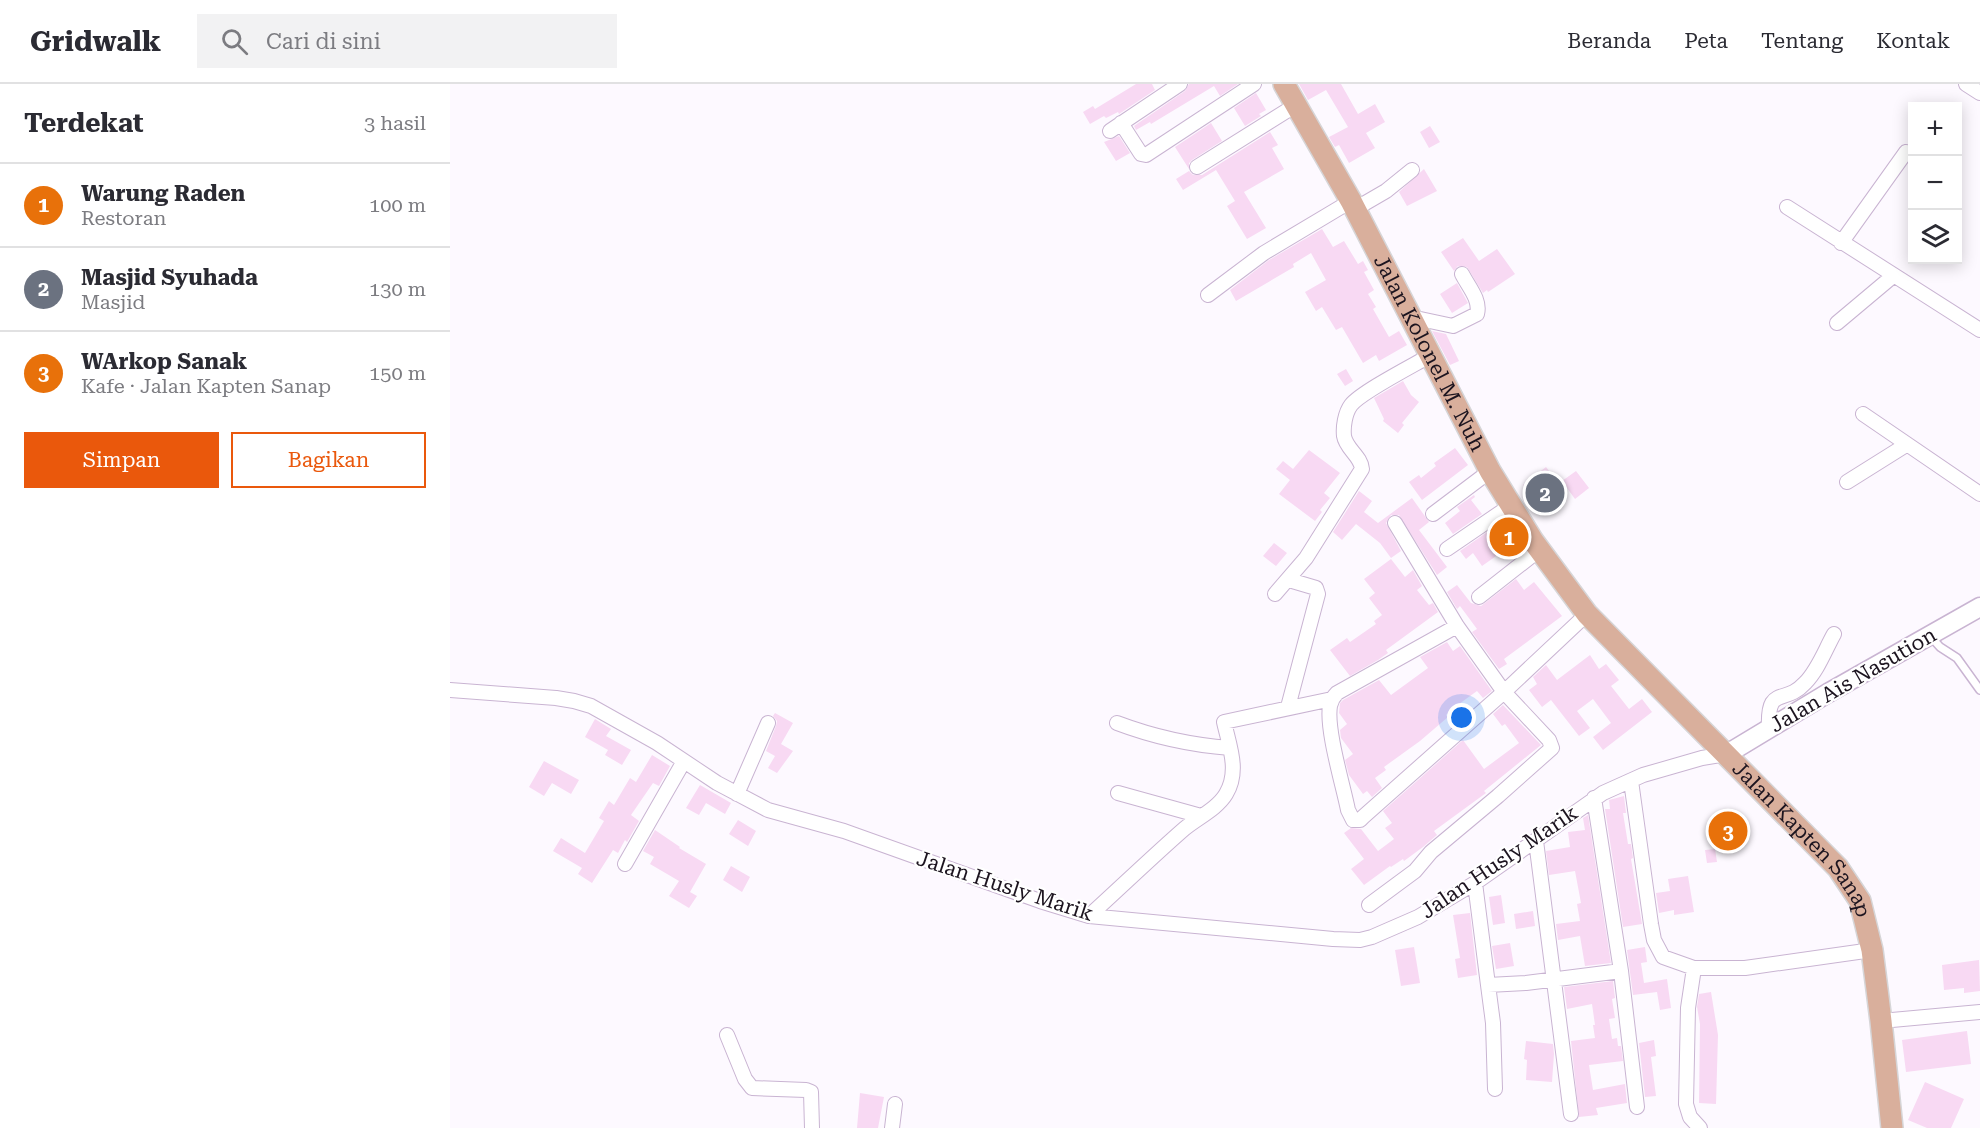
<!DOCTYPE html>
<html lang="id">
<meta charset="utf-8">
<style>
:root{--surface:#fff;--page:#f2f2f3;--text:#2b2b33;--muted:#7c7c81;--line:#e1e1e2;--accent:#ea580c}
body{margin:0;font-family:"Roboto Serif",serif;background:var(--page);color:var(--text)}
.controls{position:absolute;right:18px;top:18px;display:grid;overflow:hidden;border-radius:0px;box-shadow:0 3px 15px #0003}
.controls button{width:54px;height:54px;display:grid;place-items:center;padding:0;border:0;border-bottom:2px solid var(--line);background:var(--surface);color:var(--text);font:30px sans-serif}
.you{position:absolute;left:1012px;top:634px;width:21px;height:21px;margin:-15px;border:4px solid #fff;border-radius:50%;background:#1a73e8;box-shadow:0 0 0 9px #1a73e833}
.badge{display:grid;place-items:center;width:39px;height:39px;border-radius:50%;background:var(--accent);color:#fff;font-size:20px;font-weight:700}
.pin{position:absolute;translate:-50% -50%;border:3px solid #fff;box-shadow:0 2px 6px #0006}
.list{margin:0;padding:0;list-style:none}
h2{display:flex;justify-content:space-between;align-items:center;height:78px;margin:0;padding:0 24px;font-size:26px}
h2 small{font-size:20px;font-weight:400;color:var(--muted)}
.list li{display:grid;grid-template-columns:39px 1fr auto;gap:18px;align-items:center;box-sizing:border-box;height:84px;padding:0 24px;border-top:2px solid var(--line)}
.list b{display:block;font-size:22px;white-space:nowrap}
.list p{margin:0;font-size:20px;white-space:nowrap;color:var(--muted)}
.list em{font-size:20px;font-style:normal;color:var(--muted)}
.actions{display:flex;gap:12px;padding:18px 24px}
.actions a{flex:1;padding:14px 0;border:2px solid var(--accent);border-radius:0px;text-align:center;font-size:21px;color:var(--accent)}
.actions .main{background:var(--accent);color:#fff}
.icon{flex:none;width:33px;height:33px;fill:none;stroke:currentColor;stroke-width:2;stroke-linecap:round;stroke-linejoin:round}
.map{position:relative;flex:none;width:1530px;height:1044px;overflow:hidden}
header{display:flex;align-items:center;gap:36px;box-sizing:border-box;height:84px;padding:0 30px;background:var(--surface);border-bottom:2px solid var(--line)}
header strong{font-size:28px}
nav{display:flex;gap:33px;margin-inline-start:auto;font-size:21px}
.search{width:420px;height:54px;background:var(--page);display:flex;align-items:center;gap:15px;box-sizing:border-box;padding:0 21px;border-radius:0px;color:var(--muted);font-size:22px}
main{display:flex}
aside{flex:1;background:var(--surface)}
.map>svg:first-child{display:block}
</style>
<header>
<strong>Gridwalk</strong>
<div class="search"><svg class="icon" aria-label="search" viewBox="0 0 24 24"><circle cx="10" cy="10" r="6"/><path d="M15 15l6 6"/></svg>Cari di sini</div>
<nav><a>Beranda</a><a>Peta</a><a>Tentang</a><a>Kontak</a></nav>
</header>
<main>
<aside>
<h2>Terdekat<small>3 hasil</small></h2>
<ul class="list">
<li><span class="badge" style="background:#e8710a">1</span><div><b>Warung Raden</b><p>Restoran</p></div><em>100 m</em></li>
<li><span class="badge" style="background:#6b7280">2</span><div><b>Masjid Syuhada</b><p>Masjid</p></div><em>130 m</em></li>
<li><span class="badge" style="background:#e8710a">3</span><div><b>WArkop Sanak</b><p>Kafe · Jalan Kapten Sanap</p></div><em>150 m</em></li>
</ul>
<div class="actions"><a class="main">Simpan</a><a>Bagikan</a></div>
</aside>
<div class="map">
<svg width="1530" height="1044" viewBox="0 0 1530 1044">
<rect width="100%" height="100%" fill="#fdf9ff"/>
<path fill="#f8d9f3" d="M686 0H702L705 6 669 30 668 28 656 34 654 32 640 40 633 28 643 22 645 25Z
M739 0H788L770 12 764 2 701 40 700 38 686 46 684 42 735 7Z
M849 0H891L908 30 925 20 935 38 916 49 925 64 899 79 889 61 885 63 879 53 898 43 876 6 858 16Z
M806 9 816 26 809 30 811 32 795 42 784 24Z
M761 39 772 57 742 76 739 79V85L725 63Z
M980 42 990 58 979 64 970 48Z
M820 48 828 61 822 64 834 85 794 108 816 144 797 155 777 122 785 117 766 86 733 106 726 95 739 87 743 91H752Z
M669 52 680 69 666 77 654 58Z
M974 85 987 107 957 122 949 108Z
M872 145 883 163 894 157 908 180 913 177 918 186 914 188 924 206 918 210 926 223 923 225 939 253 949 247 957 261 929 277 926 271 913 279 892 243 886 246 872 223 866 227 855 208 876 196 861 169 843 180 844 183 786 217 780 206 819 176Z
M1013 154 1029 177 1047 165 1065 190 1038 208 1037 206 1033 209 1017 183 1008 182 1004 187 991 168Z
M1007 199 1018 219 1002 229 990 210Z
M982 247 996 250 1009 277 1000 281Z
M896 285 903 297 895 302 887 290Z
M953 297 961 311 969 318 952 339 954 341 948 349 933 337 934 335 924 314Z
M1005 364 1018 381 972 416 959 398 969 391 971 394 986 382 984 379Z
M859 366 890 389 874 409 880 414 870 426 872 428 865 437 829 410 840 396 826 385 833 377 843 385Z
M1096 383 1114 407 1091 424 1073 401Z
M1126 387 1139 404 1125 415 1112 397Z
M909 407 922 417 914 428 928 439 962 414 979 438 969 446 997 483 987 491 949 431H941L936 439 951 467 941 474 930 459 906 440 892 456 883 448Z
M1024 411 1025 413 1021 416 1032 430 1003 450 995 439 1010 427 1007 423Z
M1043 444 1056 465 1032 482 1023 469 1016 475 1010 467Z
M824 459 837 469 826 482 813 472Z
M941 475 955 493 963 486 972 502 967 506 979 521 983 519 988 528 936 566 938 569 928 576 900 592 880 566 897 554 900 558 926 540 924 537 932 531 919 514 925 509 914 495Z
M1066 495 1074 506 1084 498 1112 532 1054 575 1057 580 1049 585 1022 548 1027 545 1010 522 1007 525 997 508 1007 501 1021 519 1031 522Z
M997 558 1003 567 1010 562 1042 607 1033 614 1027 607 1009 620 996 631 998 633 970 657 934 683 936 686 925 694 932 704 922 713 917 707 913 710 899 691 895 676 903 670 891 654 890 646 897 640 889 629 890 619 893 616 929 596 941 611 978 584 970 573Z
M1140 571 1149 585 1156 580 1169 596 1161 602 1179 625 1192 615 1202 628 1153 666 1143 653 1161 639 1143 615 1127 627 1140 644 1129 652 1101 616 1092 623 1079 606 1087 600 1083 593 1096 581 1107 596Z
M1053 621 1091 661 1034 707 1036 709 984 747 987 751 973 763 954 777 953 775 941 783 940 782 914 801 901 785 914 775 894 749 901 744 911 745 928 767 944 755 935 744 942 739 933 727 1013 656 1034 685 1069 659 1055 640 1052 642 1043 630Z
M325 629 343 639 331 660 343 667 327 689 318 684 325 672 316 667 326 642 327 637 323 632Z
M145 635 161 645 156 652 181 666 172 681 155 671 158 666 135 653Z
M202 671 220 682 209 702 203 699 181 731 189 737 177 758 175 756 168 769 163 766 142 799 128 790 132 784 103 767 111 754 135 769 154 737 149 734 159 717 164 721 180 694 186 698Z
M94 677 129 696 121 710 102 699 94 712 79 703Z
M250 701 281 719 275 730 256 719 249 731 236 724Z
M1174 712 1176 729H1173L1178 760H1181L1183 774 1181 775 1192 840 1173 843 1155 725H1160L1159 716Z
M1138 731 1161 879 1135 882 1130 852 1108 856 1106 840 1130 837 1127 820 1131 819 1125 787 1099 791 1096 767 1120 763 1118 748 1135 746 1133 734Z
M288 736 306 747 298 762 279 750Z
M205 746 230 763 229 764 256 780 240 808 247 812 239 824 219 812 229 797 200 780 204 773 193 767Z
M1265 765 1267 778 1257 779 1255 766Z
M281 782 300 793 292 808 273 796Z
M1238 792 1244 828 1224 831V826L1209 829 1206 809 1220 807 1218 795Z
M1051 811 1055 839 1043 841 1039 813Z
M1083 827 1085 842 1066 845 1064 830Z
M1020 829 1027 891 1008 894 1005 875 1010 874 1003 831Z
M1060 859 1064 882 1046 885 1042 862Z
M964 863 970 899 951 902 945 866Z
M1195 863 1197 878 1191 879 1194 899 1217 895 1221 924 1210 926 1207 908 1183 911 1177 866Z
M1529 876 1530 907 1514 909V904L1494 906 1492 881Z
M1163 897 1165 914 1162 915 1165 934 1159 935 1162 955 1167 954 1168 962H1171L1173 977 1139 981 1143 1006 1175 1000 1177 1019 1146 1024 1148 1031 1129 1033 1121 957 1145 954 1143 941H1145L1142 920 1117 925 1114 903Z
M1261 908 1268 951 1266 1020 1249 1019 1250 940 1247 923 1249 910Z
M1517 947 1521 980 1456 988 1452 956Z
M1204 956 1206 972 1201 973 1206 1012 1195 1013 1189 959Z
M1076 957 1103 960 1104 970 1102 998 1076 996 1077 976 1074 975Z
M1475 998 1514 1015 1501 1044H1477L1458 1036Z
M410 1009 434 1013 428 1044H407Z"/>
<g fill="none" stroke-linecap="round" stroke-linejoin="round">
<defs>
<path id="lane" d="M1481 553 1490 563 1507 574 1530 606"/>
<path id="street" d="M1516 0 1530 9
M671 39 691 70 696 71 804 0
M660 47 730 0
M747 83 846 21
M1337 123 1530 246
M905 125 936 107 962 86
M1391 159 1456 68
M758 211 814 169 901 117
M961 233 1003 242 1027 230C1031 216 1018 202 1012 190
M1387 239 1443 192
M1413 330 1530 410
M1397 398 1456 361
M983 430 1040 387
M997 465 1060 422
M825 510 856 474 912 385C911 372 896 365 894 352 893 343 895 329 901 321 911 308 964 281 981 271
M1029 513 1089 466
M1007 542 887 609C883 613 881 617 880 622 876 645 893 701 898 726L903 736H910L913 733 1054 608 1137 530
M0 606 106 614 124 617 141 622 207 659 267 699 318 726 394 747 590 817 639 832 883 855 910 856 922 853 968 833 1025 799 1153 709 1193 691 1252 674 1277 670
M838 623 868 510 866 504 839 496
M667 639C704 653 740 661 780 664
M1319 644C1317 600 1334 622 1355 599 1368 586 1375 566 1384 550
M1181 697 1201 840 1204 856 1213 873 1244 884H1295L1422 866
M668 709 751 732
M287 710 318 639
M1144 714 1171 887 1187 1023
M1086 757 1121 1030
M175 780 234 677
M1025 799 1038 901 1076 899 1171 887
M919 821 965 787 981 768 1048 712 1102 664 1099 656 1054 608 1007 542 945 439
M639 832C671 803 702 773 734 745 747 734 767 725 776 710 790 687 779 661 774 638L882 615
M1244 884 1238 924 1236 1020 1240 1033 1250 1044
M1038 901 1043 939 1045 1005
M1431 937 1530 928
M277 951 295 995 302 1004 356 1006 361 1008 362 1044
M442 1044 445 1020"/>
<path id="secondary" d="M1277 670 1378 609 1530 523"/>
<g id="primary">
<path id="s1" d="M834 0 901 117 1040 387 1083 457 1137 530 1388 784 1410 817 1422 866 1431 937 1442 1044"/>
</g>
</defs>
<use href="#lane" stroke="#c9b4d2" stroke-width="10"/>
<use href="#street" stroke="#c9b4d2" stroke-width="16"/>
<use href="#secondary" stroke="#c9b4d2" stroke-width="21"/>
<use href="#primary" stroke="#d6d5d7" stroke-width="24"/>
<use href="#lane" stroke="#fff" stroke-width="7"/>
<use href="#street" stroke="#fff" stroke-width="14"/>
<use href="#secondary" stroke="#fff" stroke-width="18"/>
<use href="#primary" stroke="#d9af9c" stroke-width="21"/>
</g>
<g text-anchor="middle" stroke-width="4.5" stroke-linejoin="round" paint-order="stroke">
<g font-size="21" fill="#1c141f" stroke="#fff">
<text dy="7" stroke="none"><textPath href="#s1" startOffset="306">Jalan Kolonel M. Nuh</textPath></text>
<text transform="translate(1403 596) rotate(-30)" y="7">Jalan Ais Nasution</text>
<text dy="7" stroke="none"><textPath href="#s1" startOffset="924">Jalan Kapten Sanap</textPath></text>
<text transform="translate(1049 778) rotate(-34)" y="7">Jalan Husly Marik</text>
<text transform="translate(555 802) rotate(18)" y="7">Jalan Husly Marik</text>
</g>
</g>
</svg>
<div class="controls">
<button>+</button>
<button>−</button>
<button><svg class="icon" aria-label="layers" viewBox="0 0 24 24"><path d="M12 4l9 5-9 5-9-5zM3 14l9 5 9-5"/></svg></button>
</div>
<div class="you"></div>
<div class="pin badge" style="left:1059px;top:453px;background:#e8710a">1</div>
<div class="pin badge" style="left:1095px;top:409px;background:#6b7280">2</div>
<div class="pin badge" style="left:1278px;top:747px;background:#e8710a">3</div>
</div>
</main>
